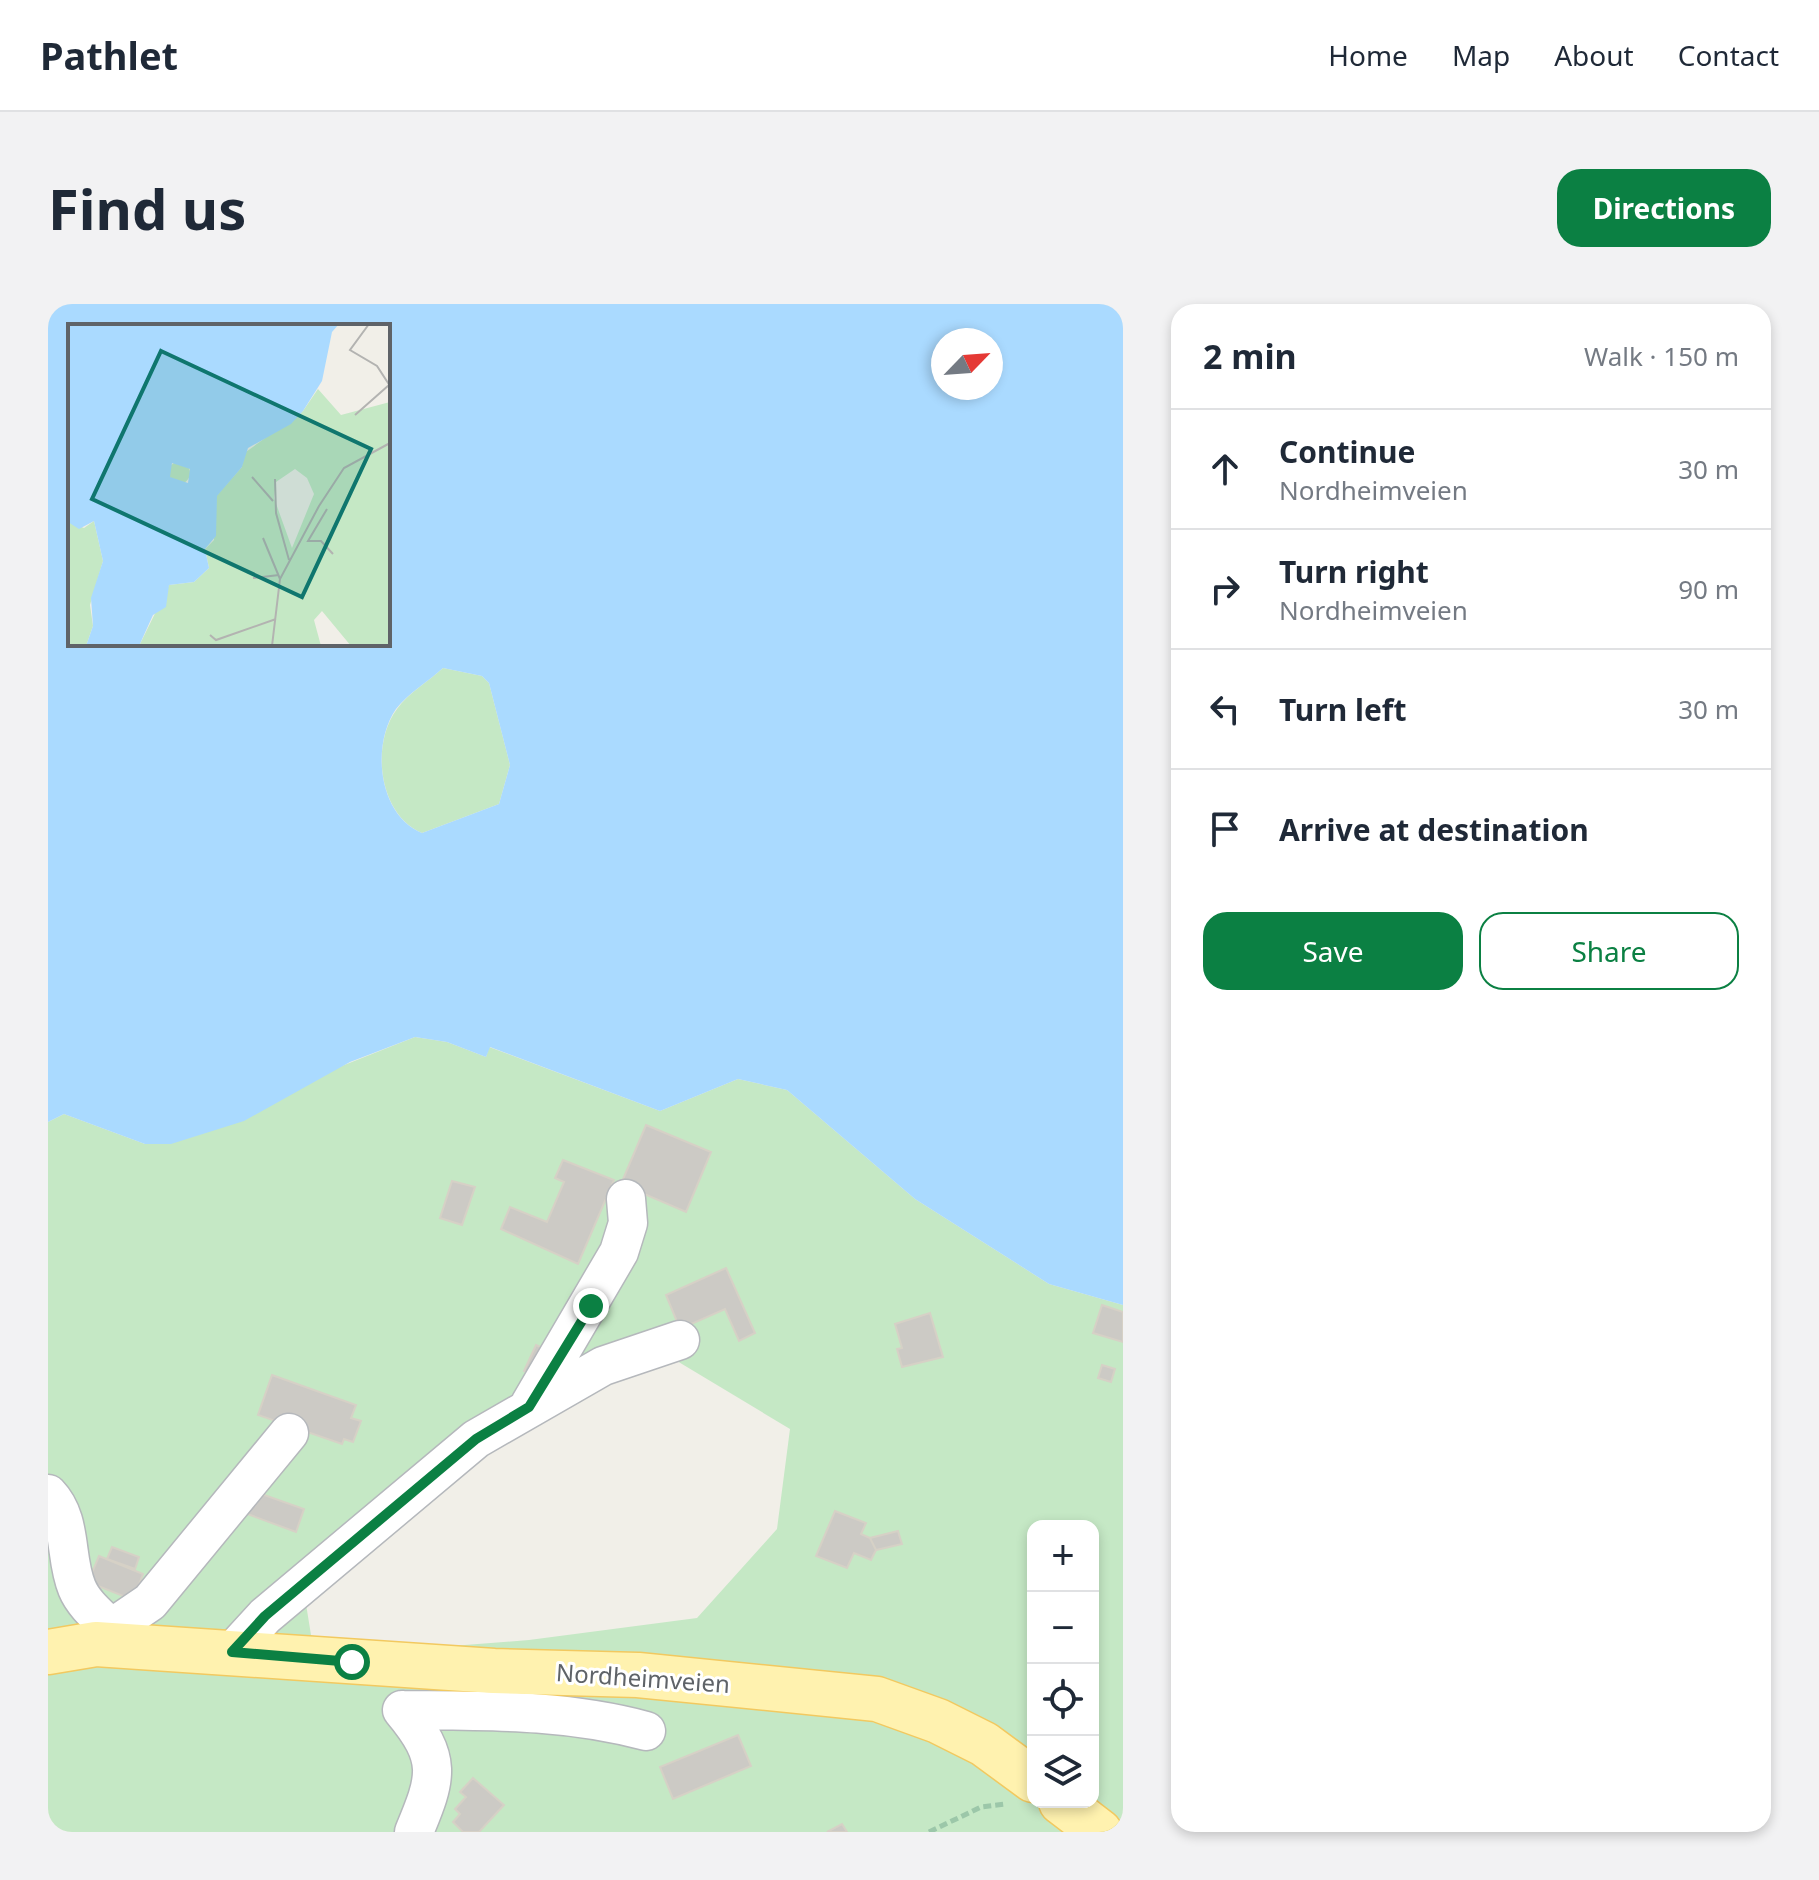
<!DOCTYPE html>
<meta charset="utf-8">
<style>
:root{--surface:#fff;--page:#f2f2f3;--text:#1f2937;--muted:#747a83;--line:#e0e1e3;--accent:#0b8043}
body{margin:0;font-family:"Noto Sans",sans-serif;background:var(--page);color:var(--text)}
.controls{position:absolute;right:24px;bottom:24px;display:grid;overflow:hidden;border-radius:16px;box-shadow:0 4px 12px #0003}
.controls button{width:72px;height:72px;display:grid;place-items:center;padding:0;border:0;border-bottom:2px solid var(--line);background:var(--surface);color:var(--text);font:40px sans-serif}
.compass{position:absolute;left:883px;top:24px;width:72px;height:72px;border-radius:50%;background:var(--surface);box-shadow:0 4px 12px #0003;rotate:65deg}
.stop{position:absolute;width:24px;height:24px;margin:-18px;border:6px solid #0b8043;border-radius:50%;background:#fff}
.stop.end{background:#0b8043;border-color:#fff;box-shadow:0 2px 8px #0008}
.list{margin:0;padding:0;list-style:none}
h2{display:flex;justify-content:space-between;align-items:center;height:104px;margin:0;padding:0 32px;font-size:34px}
h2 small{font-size:26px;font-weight:400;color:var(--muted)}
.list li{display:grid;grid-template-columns:52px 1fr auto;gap:24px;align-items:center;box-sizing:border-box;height:120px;padding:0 32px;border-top:2px solid var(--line)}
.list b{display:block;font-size:30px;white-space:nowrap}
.list p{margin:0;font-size:26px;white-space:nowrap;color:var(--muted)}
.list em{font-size:26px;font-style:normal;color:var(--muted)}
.actions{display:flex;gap:16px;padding:24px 32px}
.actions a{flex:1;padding:18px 0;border:2px solid var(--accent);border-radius:24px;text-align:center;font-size:28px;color:var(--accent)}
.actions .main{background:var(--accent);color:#fff}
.icon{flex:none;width:44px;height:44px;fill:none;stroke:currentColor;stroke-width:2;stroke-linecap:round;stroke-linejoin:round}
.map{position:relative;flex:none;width:1075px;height:1528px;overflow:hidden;border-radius:24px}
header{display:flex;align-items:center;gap:48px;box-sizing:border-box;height:112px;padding:0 40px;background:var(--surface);border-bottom:2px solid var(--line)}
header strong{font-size:38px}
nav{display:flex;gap:44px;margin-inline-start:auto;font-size:28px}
.intro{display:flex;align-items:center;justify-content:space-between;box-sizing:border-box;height:192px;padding:0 48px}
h1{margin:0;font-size:56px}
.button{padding:20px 36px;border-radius:24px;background:var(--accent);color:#fff;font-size:28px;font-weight:700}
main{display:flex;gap:48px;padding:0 48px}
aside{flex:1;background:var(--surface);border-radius:24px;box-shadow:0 4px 12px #0003}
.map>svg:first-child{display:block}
</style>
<header>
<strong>Pathlet</strong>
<nav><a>Home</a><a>Map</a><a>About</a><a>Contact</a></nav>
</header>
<div class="intro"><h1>Find us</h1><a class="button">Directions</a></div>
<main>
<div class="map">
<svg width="1075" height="1528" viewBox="0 0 1075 1528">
<rect width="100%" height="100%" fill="#f1efe8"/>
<path fill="#c5e8c5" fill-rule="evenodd" d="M395 364 434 372 441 379 462 461 451 500 374 529C331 511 322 441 349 405 360 389 381 377 395 364Z
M367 733 399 738 438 753 441 743 612 807 690 775 739 786 867 895 1001 980 1075 1001V1528H0V818L16 810 97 840ZM619 1051 742 1125 729 1225 649 1314 481 1336 314 1349 263 1331 258 1300 512 1083ZM985 1222H1045V1498H985Z"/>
<path fill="#aadaff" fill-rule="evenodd" d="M0 0H1075V1001L1001 980 867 895 739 786 690 775 612 807 442 743 438 753 399 738 367 733 302 758 196 817 123 840H97L16 810 0 818ZM22 22H340V340H22ZM895 36H943V84H895ZM395 364 434 372 441 379 462 461 451 500 374 529C330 511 323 441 348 405 360 389 381 377 395 364Z"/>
<path fill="#cccac5" stroke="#d6d1c6" stroke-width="2" d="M598 821 663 848 638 908 573 880Z
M515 856 566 876 530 960 453 925 462 903 499 918 516 878 507 874Z
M404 877 427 883 414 921 392 914Z
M678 964 707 1029 691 1037 677 1005 632 1025 618 991Z
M1054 1001 1075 1008V1038L1045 1029Z
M882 1009 895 1053 854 1063 849 1045 854 1044 847 1020Z
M488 1041 502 1047 490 1073 476 1067Z
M1054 1061 1067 1065 1063 1078 1050 1074Z
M224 1071 308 1101 303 1114 313 1117 305 1138 296 1135 294 1140 210 1111Z
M202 1186 256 1205 248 1228 194 1208Z
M787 1207 818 1219 813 1230 822 1234 828 1246 823 1256 806 1249 799 1264 768 1252Z
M850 1227 854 1240 828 1246 822 1234Z
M64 1243 91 1253 87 1265 59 1255Z
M51 1252 95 1270 85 1296 40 1278Z
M690 1431 703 1462 625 1495 612 1463Z
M425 1474 456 1501 431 1528H415L405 1518 412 1510 407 1505 418 1493 412 1488Z
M794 1520 799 1528H779Z"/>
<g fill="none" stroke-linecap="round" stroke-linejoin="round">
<defs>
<path id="minor" d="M482 1100 571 948 580 919 578 895
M0 1190C25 1216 16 1253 29 1284 36 1301 52 1313 65 1326
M48 1340 52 1332 102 1298 241 1129
M184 1348 217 1312 428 1135 555 1062 632 1036
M354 1406C437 1407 517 1405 598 1427
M354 1406C395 1455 389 1473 366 1528"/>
<path id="major" d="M0 1348 48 1340 446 1367 590 1371 829 1395 890 1417 936 1440 985 1476
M1013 1498 1052 1528"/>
</defs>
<use href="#minor" stroke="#b5b8bc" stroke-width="41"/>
<use href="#major" stroke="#f2c960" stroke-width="47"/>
<path stroke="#9cc7a9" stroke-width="5" stroke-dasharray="8 4" stroke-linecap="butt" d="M881 1528 933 1503 958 1500"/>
<use href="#minor" stroke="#fff" stroke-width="38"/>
<use href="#major" stroke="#fff2af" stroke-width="44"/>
</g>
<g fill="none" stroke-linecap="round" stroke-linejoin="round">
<path stroke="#0b8043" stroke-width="10" d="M304 1358 184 1348 217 1312 428 1135 481 1103 543 1002"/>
</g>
<g text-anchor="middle" stroke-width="6" stroke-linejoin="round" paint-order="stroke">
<g font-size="24" fill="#5f6368" stroke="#fff">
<text transform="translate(595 1375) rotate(4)" y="8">Nordheimveien</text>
</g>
</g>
<g transform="translate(20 20)">
<rect width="322" height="322" fill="#f1efe8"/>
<path d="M250 65 273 91 322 78V322H283L254 287 246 296 253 322H71L101 261 126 258 141 244 137 225 146 216 148 172 174 143 175 130 235 87ZM227 145 239 154 246 170 224 224 206 174 208 158ZM100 149a11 11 0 1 1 22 0a11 11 0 1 1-22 0ZM26 197 35 237 22 281 25 302 18 322H0V198L16 204Z" fill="#c5e8c5" fill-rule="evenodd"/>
<path d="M0 0H271L264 8 254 57 235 87 223 100 180 124 174 143 149 172 148 212 137 225 141 244 126 258 101 261 98 283 85 291 71 322H18L25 302 23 274 35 237 26 197 11 205 0 198ZM104 139 122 145 120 159 102 153Z" fill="#aadaff" fill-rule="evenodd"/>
<path fill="none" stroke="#b3b3b1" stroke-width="2" d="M301 0 282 26 309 42 322 62M287 91 321 61M184 153 205 177M207 155 208 189 221 236M259 185 240 217H253L265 230M195 214 212 255M185 254 211 251M142 311 148 316 208 295M204 322 212 255 251 182 276 144 322 119"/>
<path fill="#0f766e" fill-opacity="0.15" stroke="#0f766e" stroke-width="4" d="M93 27 303 125 234 273 24 175Z"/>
<rect width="322" height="322" fill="none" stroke="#5f6368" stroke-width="4"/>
</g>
</svg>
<div class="controls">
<button>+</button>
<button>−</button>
<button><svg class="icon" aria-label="locate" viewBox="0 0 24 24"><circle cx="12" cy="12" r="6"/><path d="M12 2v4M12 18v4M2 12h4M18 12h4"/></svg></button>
<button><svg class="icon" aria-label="layers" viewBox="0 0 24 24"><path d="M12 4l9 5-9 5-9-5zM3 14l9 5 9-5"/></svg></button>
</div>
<svg class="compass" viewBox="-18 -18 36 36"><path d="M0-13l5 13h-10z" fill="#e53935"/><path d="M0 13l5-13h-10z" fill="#747a83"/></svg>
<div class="stop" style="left:304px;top:1358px"></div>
<div class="stop end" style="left:543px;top:1002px"></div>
</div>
<aside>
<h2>2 min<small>Walk · 150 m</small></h2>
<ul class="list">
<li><svg class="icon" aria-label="ahead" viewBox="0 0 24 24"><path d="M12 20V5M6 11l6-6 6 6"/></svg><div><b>Continue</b><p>Nordheimveien</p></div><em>30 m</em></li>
<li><svg class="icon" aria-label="right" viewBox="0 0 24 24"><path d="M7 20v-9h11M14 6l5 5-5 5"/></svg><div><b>Turn right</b><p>Nordheimveien</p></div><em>90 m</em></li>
<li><svg class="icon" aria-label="left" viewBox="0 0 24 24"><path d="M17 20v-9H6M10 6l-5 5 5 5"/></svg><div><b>Turn left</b></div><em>30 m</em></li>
<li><svg class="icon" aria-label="arrive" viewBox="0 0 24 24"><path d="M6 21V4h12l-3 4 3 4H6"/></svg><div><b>Arrive at destination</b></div></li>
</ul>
<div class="actions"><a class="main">Save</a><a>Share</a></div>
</aside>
</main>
